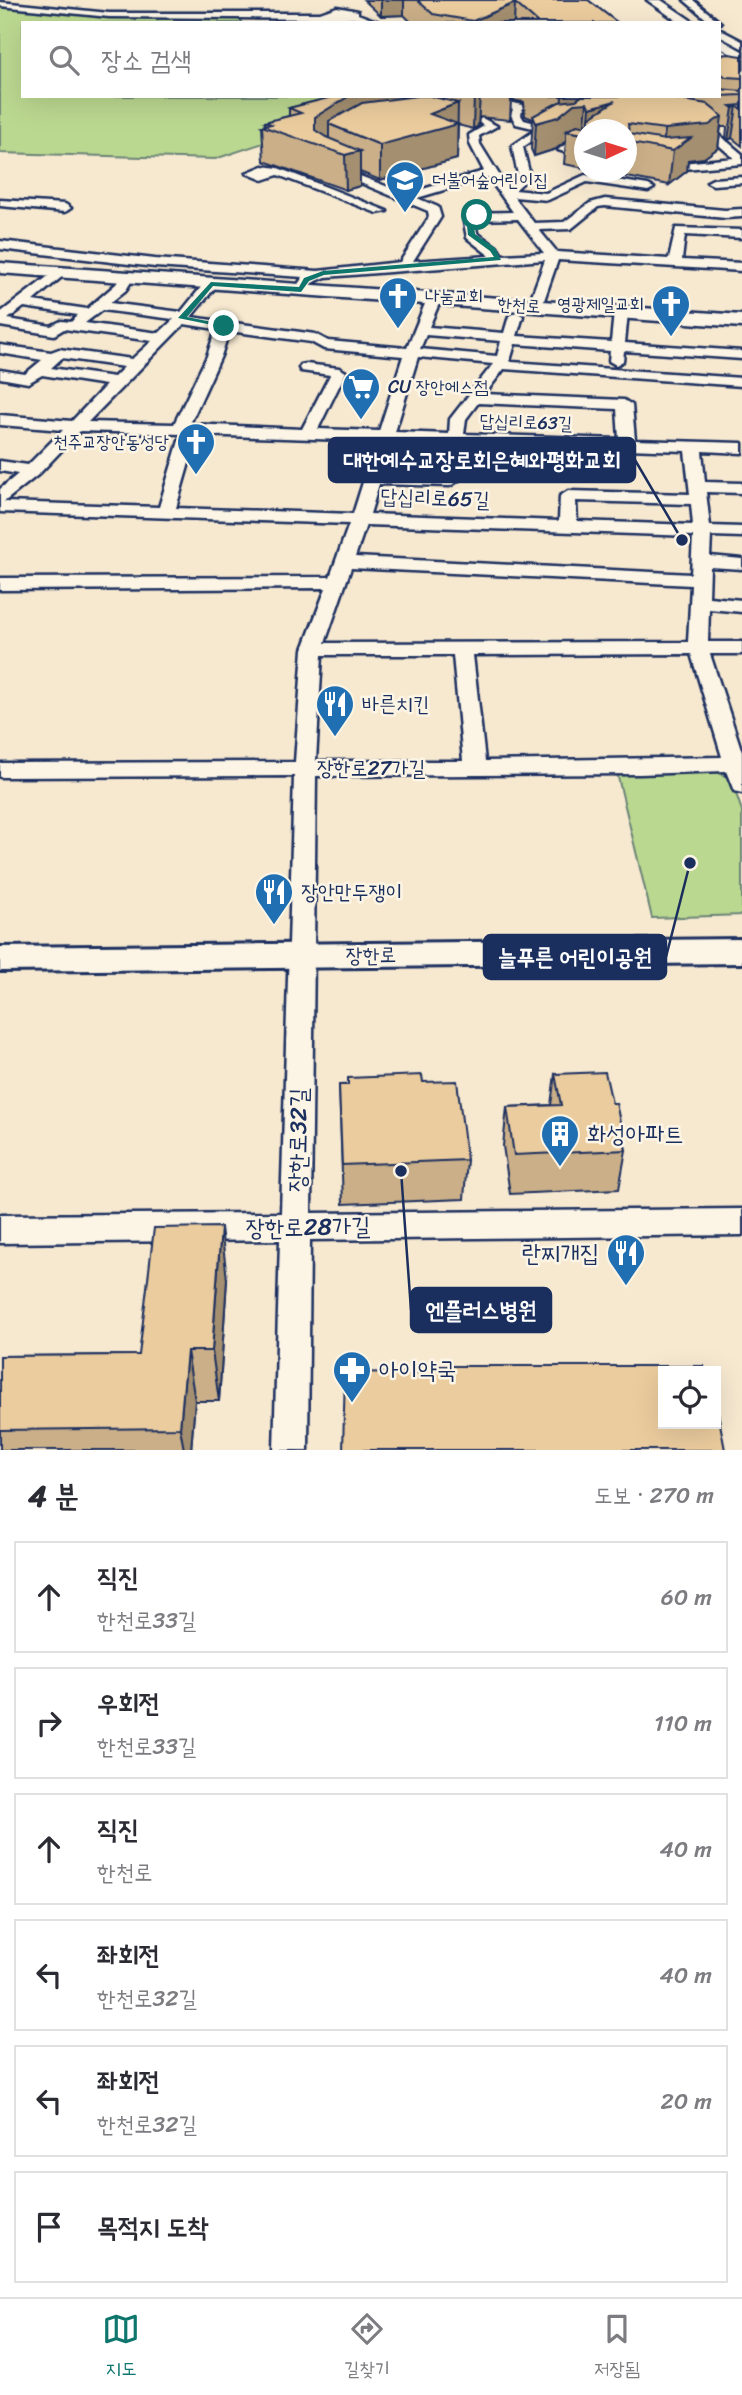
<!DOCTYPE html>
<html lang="ko">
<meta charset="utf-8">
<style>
:root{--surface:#fff;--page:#f2f2f3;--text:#2b2b33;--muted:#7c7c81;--line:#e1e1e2;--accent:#0f766e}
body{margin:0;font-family:Sriracha,"Poor Story",sans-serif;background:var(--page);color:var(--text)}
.controls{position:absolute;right:21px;bottom:21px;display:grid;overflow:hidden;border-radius:0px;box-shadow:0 7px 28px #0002}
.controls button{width:63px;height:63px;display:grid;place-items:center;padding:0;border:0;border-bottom:2px solid var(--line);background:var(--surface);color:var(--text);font:35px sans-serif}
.compass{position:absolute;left:574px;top:119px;width:63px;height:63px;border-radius:50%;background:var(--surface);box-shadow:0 7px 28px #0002;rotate:86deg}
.stop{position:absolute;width:21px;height:21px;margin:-16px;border:5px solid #0f766e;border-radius:50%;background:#fff}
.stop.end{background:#0f766e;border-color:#fff;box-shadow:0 2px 7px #0008}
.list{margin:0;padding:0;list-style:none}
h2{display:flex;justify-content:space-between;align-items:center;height:91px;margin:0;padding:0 28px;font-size:30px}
h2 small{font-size:23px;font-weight:400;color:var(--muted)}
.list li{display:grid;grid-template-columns:46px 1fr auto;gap:21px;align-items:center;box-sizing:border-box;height:112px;margin:0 14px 14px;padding:0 14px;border:2px solid var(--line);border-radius:0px}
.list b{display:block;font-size:26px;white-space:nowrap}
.list p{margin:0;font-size:23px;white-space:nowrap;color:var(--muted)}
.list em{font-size:23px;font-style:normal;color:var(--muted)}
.icon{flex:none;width:38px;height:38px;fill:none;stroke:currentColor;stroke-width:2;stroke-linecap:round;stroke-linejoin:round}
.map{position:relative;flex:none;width:742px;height:1450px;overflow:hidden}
.search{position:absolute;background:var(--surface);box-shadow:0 7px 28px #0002;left:21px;right:21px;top:21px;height:77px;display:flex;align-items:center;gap:18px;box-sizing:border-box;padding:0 24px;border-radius:0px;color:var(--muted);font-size:26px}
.sheet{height:847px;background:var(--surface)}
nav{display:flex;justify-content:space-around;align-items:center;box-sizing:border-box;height:98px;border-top:2px solid var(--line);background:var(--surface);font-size:19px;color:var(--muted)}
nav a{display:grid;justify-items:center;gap:4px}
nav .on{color:var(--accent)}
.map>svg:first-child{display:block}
</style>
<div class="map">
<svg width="742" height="1450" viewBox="0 0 742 1450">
<rect width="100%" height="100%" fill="#f7e9d0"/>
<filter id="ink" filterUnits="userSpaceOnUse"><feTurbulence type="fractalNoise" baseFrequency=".0143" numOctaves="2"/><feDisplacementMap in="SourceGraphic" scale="14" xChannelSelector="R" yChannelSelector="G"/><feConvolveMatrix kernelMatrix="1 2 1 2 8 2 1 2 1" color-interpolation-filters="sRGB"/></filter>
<g filter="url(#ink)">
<path fill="#bbd890" stroke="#6b8477" stroke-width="2" d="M0 2 78 10 82 14 97 16 241 19V23H23V96H433L321 124 215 159 0 153Z
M715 771 731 779 742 811V915L652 918 617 773Z"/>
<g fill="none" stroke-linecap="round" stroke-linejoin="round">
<defs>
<path id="minor" d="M684 0H693L721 23H711Z
M0 2 109 13H320L337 7 358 11V14L382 23C368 23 355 16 342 19L109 17 0 6Z
M719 29 742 41V48L719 36Z
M719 48 742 62V69L719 55Z
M458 96H479L523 105 521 115 524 120 566 131 561 134 547 131 523 147 530 176 515 190 546 193 585 175 648 185 654 188 648 191 587 182 548 200 514 197 534 223 564 222 590 203 605 199 725 210 742 209V217L725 218 605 206 598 207 571 229 539 230 557 252 669 259 676 228 742 230V238L685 235 682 260 742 263V271L558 260 542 306 535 310 528 306 545 260 326 277 312 283 306 293 301 294 294 290 303 277 155 267 0 249V241L155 259 318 271 400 262 429 217 428 211 327 169 337 167 406 194 484 171 470 144 469 135 484 126 477 121 482 118 497 126 479 136 480 144 506 186 518 175 512 146 537 129 516 124 511 115 513 109ZM488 177 513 212 469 213 463 217 467 238 490 256 413 261 441 217 438 207 417 198ZM518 219 544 253 502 255 497 247 477 233 475 220Z
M695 125 715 131 742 154V164L661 171 626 165V159L661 165 734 158 707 135 691 130V126Z
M584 138V144L572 149 584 152V158L558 150 572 139Z
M263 166 278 168 387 211 377 213 278 175 263 180 246 173Z
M742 177V183L713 185 707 182 713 179Z
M0 200 65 204 71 208 65 212 0 206Z
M59 268 65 272 64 275 33 301 87 309 116 284 123 274 128 273 134 277 126 290 110 303 181 312 206 281 211 280 218 284 191 317 315 334 328 341 407 348 427 299 434 295 441 299 429 327 504 333 509 316 516 312 523 316 517 336 611 342 614 312 621 308 628 312 625 343 742 351V359L624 351 623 361 616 365 609 361 610 351 515 344 510 361 512 362 742 378V386L504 369 485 394 624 400 632 405 635 440 742 443V453L702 451 705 482 742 483V493L706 492 710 526 742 527V537L711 536 710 556 742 559V569L710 567 709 597 742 600V612L709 609 708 642H742V654H710L742 752V793L734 791 726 771 640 774 316 776 311 1213 742 1209V1235L310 1240 308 1450H274L280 1240 0 1243V1215L281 1213 294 776 0 777V763L295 762 303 649 326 588 0 590V578L330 577 349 524 0 512V489L18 474 0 471V461L28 465 63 430 0 425V415L72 421 106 385 42 375 28 383 0 378V370L25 374 42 360 0 353V345L51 352 59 349 132 359 152 341 64 329 54 335 0 326V313ZM24 307 78 315 71 322 61 321 51 326 8 319ZM102 310 173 319H174L159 333 85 323ZM184 324 216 329 207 356 174 424 88 422ZM229 331 311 342 324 349 403 356 379 431 318 429 346 372 339 368 306 364 301 365 299 368 301 371 330 375 302 429 190 424 221 356ZM426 335 501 341 497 356 420 349ZM418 357 493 364 450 419 449 434 395 432ZM62 358 124 367 114 377 51 368ZM478 403 617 409 619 439 464 434 466 419ZM80 431 181 434 159 507 4 502 39 474ZM197 435 376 441 353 514 176 508ZM392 441 685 451 690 494 568 491 560 496 559 521 370 514 379 484 450 486 458 481 450 476 382 474ZM576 501 691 504 693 525 577 521ZM366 525 693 536 691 574 355 557ZM351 568 691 585 688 642 325 643ZM691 654 722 757 485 761 473 655ZM322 655H453L463 761H316Z"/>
<path id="tertiary" d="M742 939V963L0 971V947Z"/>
<path id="secondary" d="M647 0H661L695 23H680Z
M719 38 742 51V60L719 47Z
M0 263 742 315V327L0 273Z"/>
</defs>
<use href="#minor" stroke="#1b2f5e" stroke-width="5"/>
<use href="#tertiary" stroke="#1b2f5e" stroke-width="6"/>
<use href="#secondary" stroke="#1b2f5e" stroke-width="5"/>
<use href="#minor" fill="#fcf5e5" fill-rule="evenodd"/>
<use href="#tertiary" fill="#fcf5e5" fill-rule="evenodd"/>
<use href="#secondary" fill="#fcf5e5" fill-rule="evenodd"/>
</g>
<path fill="#caaf88" stroke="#1b2f5e" stroke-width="2" d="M364 0H588L618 23H412L404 15 381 16Z
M719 55 742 56V146L732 138 728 140 726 138 727 127H721L718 148 704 158 688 160 687 171 669 185 601 172H626V130H584V168L564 164 566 141 556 149 534 156 531 149 533 119 525 116 524 102 511 100 510 120 479 117 478 126 473 129 458 125 457 159 380 180 360 172V186L346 190 264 161 262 126 265 125V122L289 116V108L336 96H719Z
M555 1074 612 1103 626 1150 619 1189 510 1194 503 1146 507 1107 551 1105Z
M423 1082 467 1160 464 1199 343 1204 339 1085Z
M227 1279 219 1401H195L191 1450H0V1356L139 1355Z"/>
<path fill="#a48f6f" stroke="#1b2f5e" stroke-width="2" d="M381 0H404V15L381 16Z
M515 3 514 23H473V21Z
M349 96H443V109L458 103 457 159 380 180V145L329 124V142L315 144V117Z
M474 96H480L478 126 473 129Z
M562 96H586L587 103 584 134 566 131V141L556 149 534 156 536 123 561 115Z
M615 101 589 118 588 130 590 108Z
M737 106 732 138 728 140 733 108Z
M722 116 718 148 704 158 688 160 687 171 669 185 673 151 663 149 665 129Z
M360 151V186L346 190 345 155Z
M221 1227 227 1279 219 1401 212 1351Z
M187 1351 195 1401 191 1450H184L180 1428Z"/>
<path fill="#ebcc9e" stroke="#1b2f5e" stroke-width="2" d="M417 0H588L618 23H538L515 3 473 21 433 14Z
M729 54 742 56V78L726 77 719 72V55Z
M719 89 742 91V95L719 96Z
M336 96H349L315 117V130L326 137 360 151 345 155 262 126 271 124 265 122 301 113 289 108Z
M417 96H430L458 103 430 114 458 124 380 145 329 124V121L362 103Z
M582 96H659L707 104 722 116 709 125 665 129 628 124 629 134 665 140 691 138 673 151 626 142V130H584V134L566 131 577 125 589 127V118L615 101 590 108 587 103 574 104 558 117 536 123 533 116 559 102 576 100Z
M742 105V110L737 106 733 108 730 106Z
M605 1072 612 1103H616L626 1150 514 1155 507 1107 561 1105 555 1074Z
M422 1075 423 1082 457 1081 467 1160 342 1165 339 1085H348V1078Z
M221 1227 212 1351H187L180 1428 0 1430V1356L139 1355 154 1228Z
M422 1366H704L705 1371H663V1424H716V1402L725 1450H343L345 1372 422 1373Z"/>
</g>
<path fill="#0f766e" d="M474 214 480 215 473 218 475 234 495 248 501 260 324 275 309 281 301 292 213 286 187 317 227 325V328L178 318 211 282 299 287 304 278 323 271 494 257 490 251 468 235 466 217Z"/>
<defs>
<symbol id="school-pin" viewBox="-11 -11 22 30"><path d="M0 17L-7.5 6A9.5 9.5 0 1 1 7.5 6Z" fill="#1f6fb2" stroke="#fcf5e5"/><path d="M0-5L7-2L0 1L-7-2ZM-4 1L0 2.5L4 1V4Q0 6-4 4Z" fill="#fff"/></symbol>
<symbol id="church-pin" viewBox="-11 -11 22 30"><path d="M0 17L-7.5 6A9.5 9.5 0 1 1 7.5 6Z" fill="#1f6fb2" stroke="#fcf5e5"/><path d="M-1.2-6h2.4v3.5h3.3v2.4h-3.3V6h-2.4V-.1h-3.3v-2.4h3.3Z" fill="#fff"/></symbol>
<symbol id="supermarket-pin" viewBox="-11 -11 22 30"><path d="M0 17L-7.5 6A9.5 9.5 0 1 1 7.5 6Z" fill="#1f6fb2" stroke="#fcf5e5"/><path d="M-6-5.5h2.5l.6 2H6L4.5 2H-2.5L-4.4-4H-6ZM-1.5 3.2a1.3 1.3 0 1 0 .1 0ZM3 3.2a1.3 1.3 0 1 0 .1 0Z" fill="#fff"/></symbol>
<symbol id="restaurant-pin" viewBox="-11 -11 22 30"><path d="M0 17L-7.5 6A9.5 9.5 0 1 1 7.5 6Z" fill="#1f6fb2" stroke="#fcf5e5"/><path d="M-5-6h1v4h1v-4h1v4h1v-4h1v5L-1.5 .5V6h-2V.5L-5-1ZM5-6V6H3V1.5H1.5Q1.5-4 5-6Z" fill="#fff"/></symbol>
<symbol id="building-pin" viewBox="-11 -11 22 30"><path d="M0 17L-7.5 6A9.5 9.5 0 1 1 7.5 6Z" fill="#1f6fb2" stroke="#fcf5e5"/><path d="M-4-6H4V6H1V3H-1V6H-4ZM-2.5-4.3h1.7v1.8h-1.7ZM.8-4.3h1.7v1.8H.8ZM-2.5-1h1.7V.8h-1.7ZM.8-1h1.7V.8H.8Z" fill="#fff"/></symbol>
<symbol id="pharmacy-pin" viewBox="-11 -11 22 30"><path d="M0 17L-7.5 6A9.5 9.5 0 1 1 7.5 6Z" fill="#1f6fb2" stroke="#fcf5e5"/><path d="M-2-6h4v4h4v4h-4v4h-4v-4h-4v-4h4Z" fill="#fff"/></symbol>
</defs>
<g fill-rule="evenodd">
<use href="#school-pin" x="383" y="158" width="44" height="60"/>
<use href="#church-pin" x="376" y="274" width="44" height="60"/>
<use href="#church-pin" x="649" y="282" width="44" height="60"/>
<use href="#supermarket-pin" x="339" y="365" width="44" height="60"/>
<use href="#church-pin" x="174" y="420" width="44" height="60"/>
<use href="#restaurant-pin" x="313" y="682" width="44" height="60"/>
<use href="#restaurant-pin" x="252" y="870" width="44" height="60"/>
<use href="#building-pin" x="538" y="1112" width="44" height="60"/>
<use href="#restaurant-pin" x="604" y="1231" width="44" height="60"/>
<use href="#pharmacy-pin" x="330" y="1348" width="44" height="60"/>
</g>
<g text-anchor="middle" stroke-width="5" stroke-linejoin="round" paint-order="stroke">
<g font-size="18" fill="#1b2f5e" stroke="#fcf5e5" text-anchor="start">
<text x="432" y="186">더불어숲어린이집</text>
<text x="425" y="302">나눔교회</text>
<text x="644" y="310" text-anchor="end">영광제일교회</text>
<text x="388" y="393">CU 장안에스점</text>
<text x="169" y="448" text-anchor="end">천주교장안동성당</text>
</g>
<g font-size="18" fill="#1b2f5e" stroke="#fcf5e5">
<text transform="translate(519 305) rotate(4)" y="6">한천로</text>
<text transform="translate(526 422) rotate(2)" y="6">답십리로63길</text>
</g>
<g font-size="21" fill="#1b2f5e" stroke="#fcf5e5">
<text transform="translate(435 498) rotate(2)" y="7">답십리로65길</text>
<text x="371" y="775">장한로27가길</text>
<text transform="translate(371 955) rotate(-1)" y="7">장한로</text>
</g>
<g font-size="21" fill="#1b2f5e" stroke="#fcf5e5" text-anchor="start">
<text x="362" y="711">바른치킨</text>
<text x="301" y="899">장안만두쟁이</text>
</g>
<g font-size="24" fill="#1b2f5e" stroke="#fcf5e5" text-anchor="start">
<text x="587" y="1142">화성아파트</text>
<text x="599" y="1261" text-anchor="end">란찌개집</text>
<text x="379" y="1378">아이약국</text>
</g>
<g font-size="24" fill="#1b2f5e" stroke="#fcf5e5">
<text transform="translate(298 1140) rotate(-89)" y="8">장한로32길</text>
<text transform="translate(308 1227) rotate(-1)" y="8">장한로28가길</text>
</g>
</g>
<path fill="none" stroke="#1b2f5e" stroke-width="2.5" d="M682 540L635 460M690 863L666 957M401 1171L411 1310"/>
<g fill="#1b2f5e" stroke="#fcf5e5" stroke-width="2.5">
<circle cx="682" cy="540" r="7"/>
<circle cx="690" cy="863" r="7"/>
<circle cx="401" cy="1171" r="7"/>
</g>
<g fill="#1b2f5e" stroke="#1b2f5e" stroke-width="2.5">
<rect x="329" y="438" width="306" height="44" rx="7"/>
<rect x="484" y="935" width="182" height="44" rx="7"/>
<rect x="411" y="1288" width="140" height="44" rx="7"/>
</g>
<g font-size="23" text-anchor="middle" font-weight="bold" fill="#fff">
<text x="482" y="468">대한예수교장로회은혜와평화교회</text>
<text x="575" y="965">늘푸른 어린이공원</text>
<text x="481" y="1318">엔플러스병원</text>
</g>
</svg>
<div class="controls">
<button><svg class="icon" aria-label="locate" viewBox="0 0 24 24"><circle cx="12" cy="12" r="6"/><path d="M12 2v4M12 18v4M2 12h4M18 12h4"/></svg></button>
</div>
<svg class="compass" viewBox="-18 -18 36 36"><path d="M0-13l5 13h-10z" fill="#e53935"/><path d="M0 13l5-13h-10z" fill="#7c7c81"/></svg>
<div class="stop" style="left:477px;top:215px"></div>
<div class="stop end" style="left:224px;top:326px"></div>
<div class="search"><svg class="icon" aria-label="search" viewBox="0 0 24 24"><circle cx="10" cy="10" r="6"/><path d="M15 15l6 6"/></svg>장소 검색</div>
</div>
<section class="sheet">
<h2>4 분<small>도보 · 270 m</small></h2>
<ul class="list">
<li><svg class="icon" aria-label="ahead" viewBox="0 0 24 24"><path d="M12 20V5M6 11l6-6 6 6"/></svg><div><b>직진</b><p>한천로33길</p></div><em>60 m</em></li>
<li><svg class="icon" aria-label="right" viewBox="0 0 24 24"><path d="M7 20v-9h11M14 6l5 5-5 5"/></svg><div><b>우회전</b><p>한천로33길</p></div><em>110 m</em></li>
<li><svg class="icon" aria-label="ahead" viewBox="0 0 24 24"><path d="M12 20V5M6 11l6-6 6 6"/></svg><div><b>직진</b><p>한천로</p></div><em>40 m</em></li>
<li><svg class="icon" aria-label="left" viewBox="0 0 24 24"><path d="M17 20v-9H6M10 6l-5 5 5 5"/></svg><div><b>좌회전</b><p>한천로32길</p></div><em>40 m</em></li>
<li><svg class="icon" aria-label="left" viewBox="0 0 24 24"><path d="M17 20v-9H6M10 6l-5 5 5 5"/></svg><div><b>좌회전</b><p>한천로32길</p></div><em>20 m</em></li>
<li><svg class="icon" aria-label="arrive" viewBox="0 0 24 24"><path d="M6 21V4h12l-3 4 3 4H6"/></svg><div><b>목적지 도착</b></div></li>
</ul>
</section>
<nav>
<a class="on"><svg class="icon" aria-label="map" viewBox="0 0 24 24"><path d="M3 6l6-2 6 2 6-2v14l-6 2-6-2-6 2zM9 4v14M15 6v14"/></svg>지도</a>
<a><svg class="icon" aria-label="directions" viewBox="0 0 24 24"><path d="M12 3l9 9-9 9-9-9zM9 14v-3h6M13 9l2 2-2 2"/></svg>길찾기</a>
<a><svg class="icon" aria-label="saved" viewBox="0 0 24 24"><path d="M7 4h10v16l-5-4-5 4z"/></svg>저장됨</a>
</nav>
